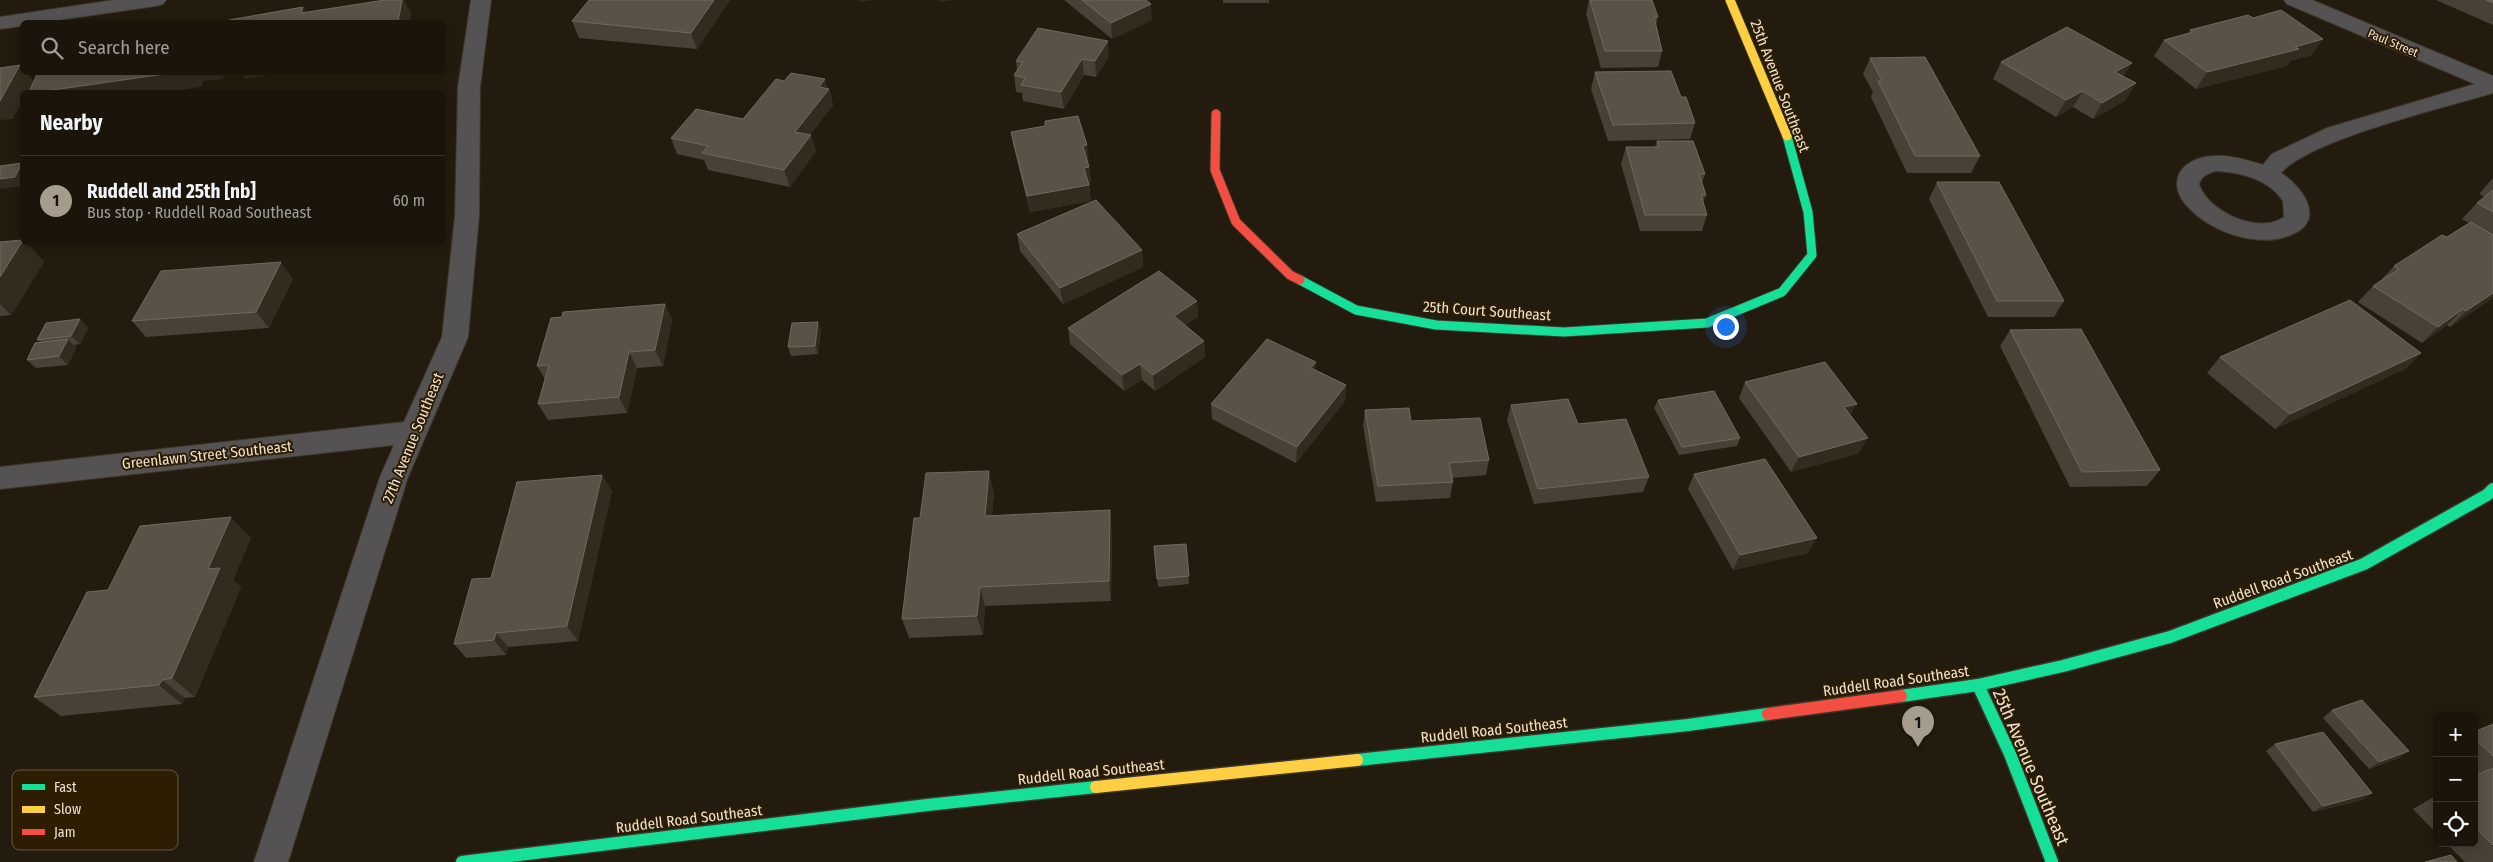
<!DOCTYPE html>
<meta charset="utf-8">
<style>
:root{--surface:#1a140a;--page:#231d13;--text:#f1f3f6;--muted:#9f9e9c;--line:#38332b;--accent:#a69c8d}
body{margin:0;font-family:"Fira Sans Condensed",sans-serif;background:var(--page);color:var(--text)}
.controls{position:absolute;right:15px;bottom:15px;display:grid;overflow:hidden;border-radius:8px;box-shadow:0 2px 12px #0003}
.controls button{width:45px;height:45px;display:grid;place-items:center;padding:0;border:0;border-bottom:1px solid var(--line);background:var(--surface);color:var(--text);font:25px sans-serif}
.you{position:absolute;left:1725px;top:326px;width:18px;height:18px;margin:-12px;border:4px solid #fff;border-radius:50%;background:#1a73e8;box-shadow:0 0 0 8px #1a73e833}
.badge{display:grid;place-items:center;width:32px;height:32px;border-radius:50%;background:var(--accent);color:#111;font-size:16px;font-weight:700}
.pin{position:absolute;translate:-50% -41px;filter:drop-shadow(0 1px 2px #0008)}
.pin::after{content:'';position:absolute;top:26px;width:18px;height:15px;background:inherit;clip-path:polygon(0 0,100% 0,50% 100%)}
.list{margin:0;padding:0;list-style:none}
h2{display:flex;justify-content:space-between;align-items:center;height:65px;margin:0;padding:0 20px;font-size:21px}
h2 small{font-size:16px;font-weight:400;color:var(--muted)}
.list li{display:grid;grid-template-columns:32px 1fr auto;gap:15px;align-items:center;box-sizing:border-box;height:90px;padding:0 20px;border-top:1px solid var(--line)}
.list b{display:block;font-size:19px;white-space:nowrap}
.list p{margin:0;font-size:16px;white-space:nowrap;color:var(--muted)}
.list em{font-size:16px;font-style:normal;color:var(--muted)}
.icon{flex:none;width:28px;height:28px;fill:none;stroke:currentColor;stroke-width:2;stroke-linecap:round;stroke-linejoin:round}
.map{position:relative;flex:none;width:2493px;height:862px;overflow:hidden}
.search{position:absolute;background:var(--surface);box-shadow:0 2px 12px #0003;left:20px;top:20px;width:425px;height:55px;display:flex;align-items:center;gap:12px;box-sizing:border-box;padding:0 18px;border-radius:8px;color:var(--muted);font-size:19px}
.panel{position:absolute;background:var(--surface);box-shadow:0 2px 12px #0003;left:20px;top:90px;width:425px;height:155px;border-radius:8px}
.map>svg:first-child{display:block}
</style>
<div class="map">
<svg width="2493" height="862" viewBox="0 0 2493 862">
<rect width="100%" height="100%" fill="#231b0d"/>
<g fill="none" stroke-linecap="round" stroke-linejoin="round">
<defs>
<path id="street" d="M114 0H166L163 4 156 6 45 22H22V26L0 29V17Z
M471 0H491L480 87 479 216 468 337 408 477 288 862H254L380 477 394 445 0 489V467L404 422 442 337 455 216 458 87Z
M2284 0H2312L2493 76V93C2447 107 2308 140 2281 173 2300 185 2326 217 2295 233 2262 250 2213 233 2189 208 2164 183 2181 157 2214 156 2230 155 2248 160 2263 165L2272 154 2327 128 2475 84 2287 4ZM2215 171C2240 172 2269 179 2283 201L2284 217C2259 235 2208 212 2199 184 2201 176 2207 174 2215 171Z"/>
<path id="fast-far1" d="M1300 280 1356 310 1436 325 1564 332 1707 323 1782 292 1812 255 1808 212 1787 136"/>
<path id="fast" d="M1978 685 2010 754 2052 862
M1901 696 1978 685 2063 666 2170 637 2364 564 2487 495 2493 489
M1357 760 1688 725 1768 714
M462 862 927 805 1096 787"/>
<path id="slow-far1" d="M1730 0 1787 136"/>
<path id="slow" d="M1096 787 1357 760"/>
<path id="jam-far1" d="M1216 114 1215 170 1236 222 1290 275 1300 280"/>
<path id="jam" d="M1768 714 1901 696"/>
</defs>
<use href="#street" stroke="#3d362a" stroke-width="2"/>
<use href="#fast-far1" stroke="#3d362a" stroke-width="11"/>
<use href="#fast" stroke="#3d362a" stroke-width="15"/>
<use href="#slow-far1" stroke="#3d362a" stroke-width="11"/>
<use href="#slow" stroke="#3d362a" stroke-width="15"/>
<use href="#jam-far1" stroke="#3d362a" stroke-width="11"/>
<use href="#jam" stroke="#3d362a" stroke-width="15"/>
<use href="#street" fill="#555254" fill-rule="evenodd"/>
<use href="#fast-far1" stroke="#16e098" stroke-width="9"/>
<use href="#fast" stroke="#16e098" stroke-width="12"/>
<use href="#slow-far1" stroke="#ffcf43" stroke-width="9"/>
<use href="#slow" stroke="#ffcf43" stroke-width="12"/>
<use href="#jam-far1" stroke="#f24e42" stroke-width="9"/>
<use href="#jam" stroke="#f24e42" stroke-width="12"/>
</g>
<path fill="#484136" d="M730 0 697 49 579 38 572 21Z
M1064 0H1146L1152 20 1112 39Z
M1223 0H1269V3H1223Z
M1589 0H1652L1658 17 1656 25 1662 51 1658 67 1601 68 1586 14Z
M2436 0H2493V25Z
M2190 30 2312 55 2290 61 2287 66 2196 89 2154 56 2164 40 2188 34Z
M1109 57 1096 77 1084 75 1064 109 1023 101 1022 93 1016 92 1014 75 1017 70 1016 61Z
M1870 58 1980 156 1971 173H1907L1871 97 1873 92 1863 74Z
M2001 62 2124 76 2126 100 2093 119 2073 107 2056 117 1993 79Z
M1595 72 1681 97 1695 123 1690 139 1608 141 1591 89Z
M784 81 829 89 833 105 810 135 816 151 790 187 708 170 704 160 677 154 671 138 743 119Z
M1011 132 1089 162H1088L1089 167 1091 183H1089L1091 201 1030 212 1014 148Z
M1657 141 1705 174 1702 183 1706 195 1703 202 1707 215 1702 231H1640L1621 164 1626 147H1655Z
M2493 178V298L2450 327 2447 325 2422 343 2358 302 2373 286 2380 281 2394 266 2447 237 2469 223 2462 219 2477 203 2485 197 2479 194Z
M1937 182 2064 301 2054 317H1988L1929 199Z
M1017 234 1142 250 1143 267 1063 304 1020 251Z
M0 242H26L44 262 11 315 0 316Z
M293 279 269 328 146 337 132 321Z
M1197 301 1198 317 1185 325 1204 341 1205 357 1155 391 1142 380 1124 391 1070 344 1068 328Z
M665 304 672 320 663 366 637 368 627 413 548 420 538 404 545 379 537 366 562 317Z
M80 319 88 328 80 344 74 345 76 348 68 365 36 368 27 360 40 342 37 340Z
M821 330 818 354 791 356 788 347Z
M2010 330 2160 470 2147 486 2070 487 2000 346Z
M2421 353 2405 369 2275 429 2207 373 2220 357Z
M1316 370 1346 385 1345 401 1296 463 1212 419 1211 404Z
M1745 382 1850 415 1859 453 1791 472 1739 398Z
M1658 400 1740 438 1737 446 1679 455 1654 408Z
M1511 405 1578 424 1649 477 1643 492 1534 504 1507 420Z
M1365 410 1411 421 1489 460 1486 475 1452 478 1453 482 1450 498 1376 502 1363 426Z
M1694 474 1808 553 1733 570 1688 489Z
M612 491 578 641 508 647 506 655 466 658 454 644 491 578Z
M994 492 992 515 1112 530 1111 601 985 606 983 635 909 638 902 619 920 518Z
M251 538 233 580 241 587 195 697 185 698 182 704 61 716 34 697 108 590Z
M1186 544 1189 584 1158 587 1154 546Z
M2332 710 2399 758 2369 769 2323 718Z
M2493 724V862H2465L2446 843H2474V732Z
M2275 744 2372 793 2362 800 2313 812 2266 751Z
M2437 795V834L2413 809Z"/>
<path fill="#322b1e" d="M402 0H404L411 13 410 22H398Z
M714 0H730L697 49 691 33Z
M859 0H874L860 2Z
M939 0H953L940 2Z
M1151 4 1152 20 1112 39 1111 23Z
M303 7 313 22 301 13Z
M2323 39 2312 55 2290 61 2287 66 2196 89 2207 72Z
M1108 41 1109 57 1096 77 1095 61Z
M1082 59 1084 75 1064 109 1061 92Z
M2132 63 2122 79 2115 72Z
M20 65 22 68V72H26L34 82 28 92H22V102L13 119 0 120V101Z
M179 72H225L223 79 203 81 201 87 165 92H39Z
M241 72H288L245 79Z
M825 79 833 105 800 148 795 132 819 87Z
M2136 83 2126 100 2093 119 2102 103Z
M2083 91 2073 107 2056 117 2066 100Z
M811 135 816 151 790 187 784 170Z
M1087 145 1089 162H1085L1083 146Z
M22 163V186L0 189V179Z
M1089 167 1091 183 1086 184 1084 168Z
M1089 185 1091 201 1030 212 1027 196Z
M22 242H26L44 262 11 315 0 304V277Z
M1142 250 1143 267 1063 304 1060 288Z
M281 262 293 279 269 328 256 312Z
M2493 293V298L2450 327 2466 311Z
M1197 301 1198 317 1175 332 1174 316Z
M665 304 672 320 663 366 655 350Z
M2463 309 2447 325 2422 343 2438 327Z
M80 319 88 328 80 344 71 336Z
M818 322 821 330 818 354 815 346Z
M68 339 76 348 68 365 59 356Z
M1204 341 1205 357 1155 391 1153 375Z
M629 352 637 368 627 413 619 397Z
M2421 353 2405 369 2275 429 2290 414Z
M1316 362 1315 378 1311 368Z
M1140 364 1142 380 1124 391 1122 375Z
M1346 385 1345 401 1296 463 1297 447Z
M1857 404 1848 419 1844 407Z
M1868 438 1859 453 1791 472 1799 457Z
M989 471 994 492 990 536 985 516Z
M602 475 612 491 578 641 567 626Z
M1110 510 1112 530 1111 601 1109 581Z
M231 517 251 538 233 580 241 587 195 697 172 678 208 569Z
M1817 538 1808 553 1733 570 1740 555Z
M980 587 985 606 983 635 977 616Z
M496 633 508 647 506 655 494 640Z
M162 680 185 698 182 704 159 685Z
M2409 751 2399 758 2369 769 2379 762Z
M2372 793 2362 800 2313 812 2323 806Z"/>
<path fill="#5a5247" stroke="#71695c" d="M385 0H402L398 22H228L229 20 303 7 301 13Z
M589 0H714L691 33 572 21Z
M1082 0H1146L1151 4 1111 23Z
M1590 0H1652L1658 17H1654L1662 51H1605Z
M2486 0H2493V3Z
M2281 10 2323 39 2295 47 2299 49 2207 72 2164 40 2193 32 2190 30 2248 15 2253 18Z
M2067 27 2132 63 2115 72 2136 83 2102 103 2083 91 2066 100 2001 62Z
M1038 28 1108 41 1095 61 1082 59 1061 92 1021 85 1025 78 1014 75 1023 62 1016 61Z
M1925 57 1980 156H1915L1878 81H1882L1870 58Z
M20 65 0 101V68Z
M1671 71 1681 97H1686L1695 123 1613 125 1595 72Z
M38 72H179L39 92H29Z
M791 73 825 79 819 87 829 89 795 132 811 135 784 170 702 153 708 146 671 138 696 109 743 119 776 79 784 81Z
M1078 116 1087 145 1083 146 1089 167 1084 168 1089 185 1027 196 1011 132 1045 126V121Z
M1657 141H1693L1705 174H1699L1706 195H1701L1707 215H1645L1626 147H1659Z
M22 163 15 177 0 179V166Z
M1937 182H1999L2064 301H1997Z
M2493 190V212L2477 203Z
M1096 200 1142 250 1060 288 1017 234Z
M2471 222 2493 235V293L2466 311 2463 309 2438 327 2373 286 2399 269 2394 266 2442 235 2447 237Z
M22 240V242L0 277V242Z
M281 262 256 312 132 321 161 271Z
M1159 271 1197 301 1174 316 1204 341 1153 375 1140 364 1122 375 1068 328Z
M2350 300 2421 353 2290 414 2220 357Z
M665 304 655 350 629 352 619 397 538 404 549 365 537 366 551 318 562 317 563 312Z
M80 319 71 336 37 340 46 323Z
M818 322 815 346 788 347 792 323Z
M2081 329 2160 470 2082 472 2010 330Z
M68 339 59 356 27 360 35 343Z
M1267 339 1316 362 1311 368 1346 385 1297 447 1211 404Z
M1825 362 1857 404 1844 407 1868 438 1799 457 1745 382Z
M1714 391 1740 438 1682 447 1658 400Z
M1568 399 1578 424 1626 419 1649 477 1538 489 1511 405Z
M1409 408 1411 421 1480 418 1489 460 1449 463 1453 482 1378 486 1365 410Z
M1765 459 1817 538 1740 555 1694 474Z
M989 471 985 516 1110 510 1109 581 980 587 977 616 902 619 914 518H920L926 473Z
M602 475 567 626 496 633 494 640 454 644 472 579 491 578 517 482Z
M231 517 208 569 220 568 172 678 162 680 159 685 34 697 87 592 108 590 140 526Z
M1186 544 1189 576 1157 579 1154 546Z
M2362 700 2409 751 2379 762 2332 710Z
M2493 724V756L2474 738V732Z
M2323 732 2372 793 2323 806 2275 744Z
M2493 768V845L2474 826V776Z
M2451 855 2457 862H2425Z"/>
<g text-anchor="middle" stroke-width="4" stroke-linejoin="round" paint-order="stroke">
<g font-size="12" fill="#ece1d2" stroke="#2d1d03">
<text transform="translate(2393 43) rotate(23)" y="4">Paul Street</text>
</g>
<g font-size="15" fill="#ece1d2" stroke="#2d1d03">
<text transform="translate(1780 86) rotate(69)" y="5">25th Avenue Southeast</text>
<text transform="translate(1487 311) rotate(4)" y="5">25th Court Southeast</text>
<text transform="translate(413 438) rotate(-68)" y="5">27th Avenue Southeast</text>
<text transform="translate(207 455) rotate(-6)" y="5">Greenlawn Street Southeast</text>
<text transform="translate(2283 579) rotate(-20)" y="5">Ruddell Road Southeast</text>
<text transform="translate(1896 681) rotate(-8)" y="5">Ruddell Road Southeast</text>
<text transform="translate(1494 730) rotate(-6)" y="5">Ruddell Road Southeast</text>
<text transform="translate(1091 772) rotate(-6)" y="5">Ruddell Road Southeast</text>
<text transform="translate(689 819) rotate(-7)" y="5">Ruddell Road Southeast</text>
</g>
<g font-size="18" fill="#ece1d2" stroke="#2d1d03">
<text transform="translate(2031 767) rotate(67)" y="6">25th Avenue Southeast</text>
</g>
</g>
<rect x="12" y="770" width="166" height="80" rx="8" fill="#2d1d03" stroke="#665841" stroke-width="1"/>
<rect x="22" y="784" width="23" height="6" fill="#16e098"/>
<rect x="22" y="806" width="23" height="7" fill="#ffcf43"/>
<rect x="22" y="829" width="23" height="6" fill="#f24e42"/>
<g font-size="14" fill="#ece1d2">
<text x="54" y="792">Fast</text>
<text x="54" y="814">Slow</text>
<text x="54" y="837">Jam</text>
</g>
</svg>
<div class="controls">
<button>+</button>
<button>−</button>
<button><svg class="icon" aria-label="locate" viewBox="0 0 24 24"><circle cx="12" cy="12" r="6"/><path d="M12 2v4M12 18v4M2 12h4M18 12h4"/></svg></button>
</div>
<div class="you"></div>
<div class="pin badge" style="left:1918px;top:747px">1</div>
<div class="search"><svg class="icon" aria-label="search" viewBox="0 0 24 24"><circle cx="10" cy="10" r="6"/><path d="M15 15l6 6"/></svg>Search here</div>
<section class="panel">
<h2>Nearby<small></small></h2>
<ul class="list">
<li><span class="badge">1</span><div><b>Ruddell and 25th [nb]</b><p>Bus stop · Ruddell Road Southeast</p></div><em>60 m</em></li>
</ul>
</section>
</div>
